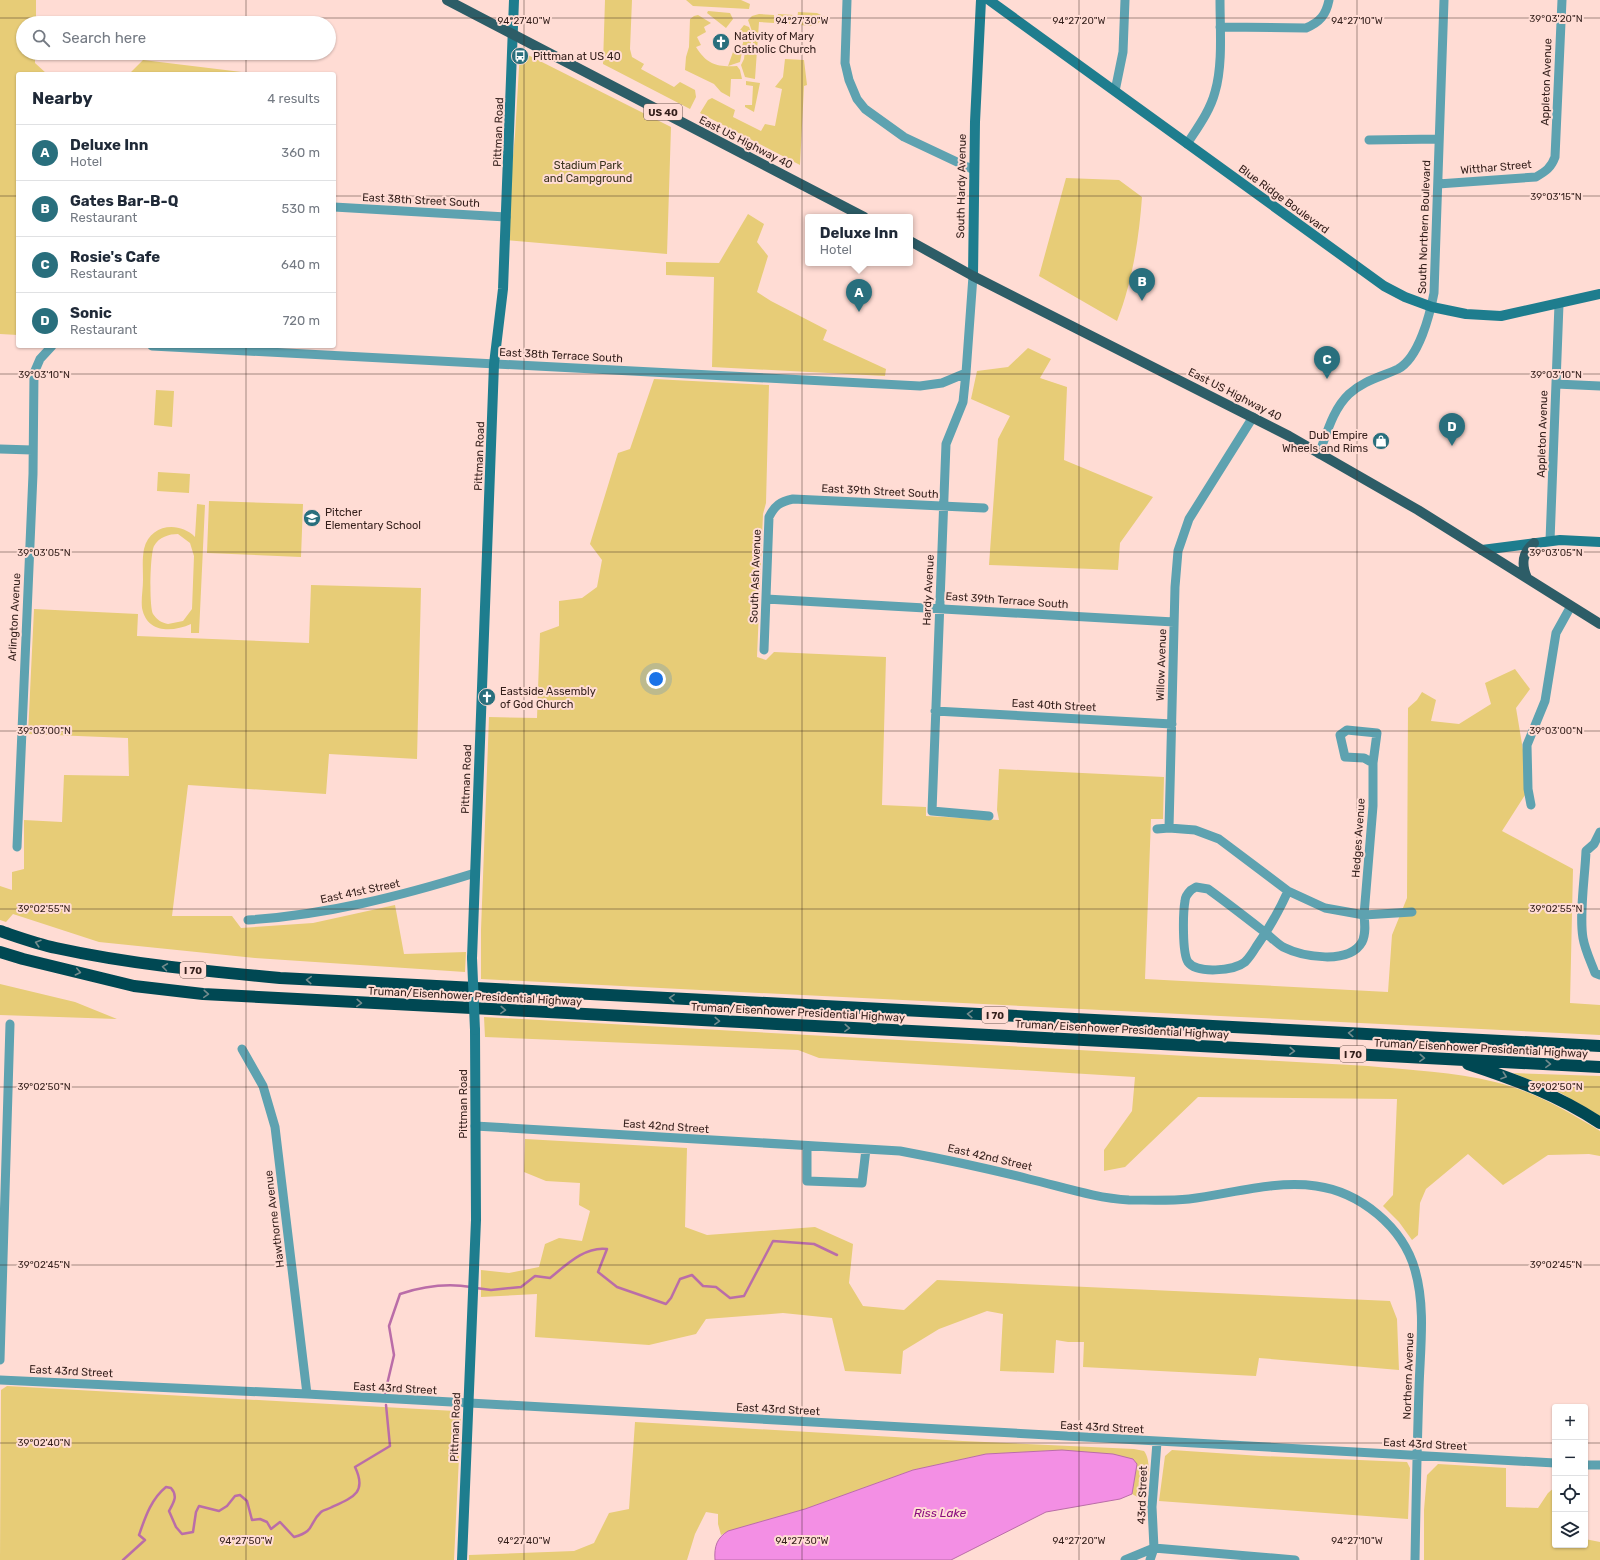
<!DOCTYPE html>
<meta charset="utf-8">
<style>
:root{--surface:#fff;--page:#f6f6f7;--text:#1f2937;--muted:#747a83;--line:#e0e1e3;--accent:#296f7d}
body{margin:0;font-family:Rubik,sans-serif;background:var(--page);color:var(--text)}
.controls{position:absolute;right:12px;bottom:12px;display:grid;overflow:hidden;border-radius:4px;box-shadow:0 1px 3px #0004}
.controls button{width:36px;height:36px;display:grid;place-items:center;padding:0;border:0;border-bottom:1px solid var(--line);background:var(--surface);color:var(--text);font:20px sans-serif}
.you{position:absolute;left:656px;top:679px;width:14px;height:14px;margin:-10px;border:3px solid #fff;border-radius:50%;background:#1a73e8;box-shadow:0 0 0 6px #1a73e833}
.badge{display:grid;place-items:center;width:26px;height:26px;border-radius:50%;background:var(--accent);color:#fff;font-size:13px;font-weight:700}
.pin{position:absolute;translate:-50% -33px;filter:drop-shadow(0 1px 2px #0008)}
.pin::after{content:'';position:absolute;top:21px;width:14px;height:12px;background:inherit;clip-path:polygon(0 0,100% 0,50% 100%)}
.popup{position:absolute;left:805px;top:214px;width:108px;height:52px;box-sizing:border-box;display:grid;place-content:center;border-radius:4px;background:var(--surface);filter:drop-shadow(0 1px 3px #0005);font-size:13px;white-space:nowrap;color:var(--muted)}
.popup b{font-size:15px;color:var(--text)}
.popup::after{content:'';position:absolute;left:50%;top:100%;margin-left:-8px;border:8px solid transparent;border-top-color:var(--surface)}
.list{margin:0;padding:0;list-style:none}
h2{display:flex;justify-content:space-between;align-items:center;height:52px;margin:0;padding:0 16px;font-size:17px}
h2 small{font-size:13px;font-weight:400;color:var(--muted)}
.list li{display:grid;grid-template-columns:26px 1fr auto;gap:12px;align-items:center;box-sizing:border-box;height:56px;padding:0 16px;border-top:1px solid var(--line)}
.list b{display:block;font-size:15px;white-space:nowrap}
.list p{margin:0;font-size:13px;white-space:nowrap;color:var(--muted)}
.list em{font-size:13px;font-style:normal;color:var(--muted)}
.icon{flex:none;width:22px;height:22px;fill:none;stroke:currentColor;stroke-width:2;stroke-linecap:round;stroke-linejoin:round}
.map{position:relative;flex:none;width:1600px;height:1560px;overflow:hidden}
.search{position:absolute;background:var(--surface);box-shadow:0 1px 3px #0004;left:16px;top:16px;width:320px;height:44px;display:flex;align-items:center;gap:10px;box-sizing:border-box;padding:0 14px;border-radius:22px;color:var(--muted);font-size:15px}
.panel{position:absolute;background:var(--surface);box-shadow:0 1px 3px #0004;left:16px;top:72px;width:320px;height:276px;border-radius:4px}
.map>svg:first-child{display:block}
</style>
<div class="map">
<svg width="1600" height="1560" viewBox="0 0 1600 1560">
<rect width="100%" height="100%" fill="#ffdcd4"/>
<path fill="#e7cc77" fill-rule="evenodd" d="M0 0H36V23H23V53H35V63L47 74H18V335L0 334Z
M605 0H632L630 49 632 57 644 64 641 69 674 87 680 82 695 90 696 97 690 109 603 64Z
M686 0H741L750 4 749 9 693 6Z
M708 11 730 13 733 19 726 28 707 13Z
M798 12 817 13 825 17 815 26 799 25V21H797Z
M759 14 774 15V23L759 22 755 79 745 77 741 65 744 59 745 50 742 52 740 62 728 66 733 52 740 54 744 39 737 34 744 25 749 27C753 36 753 42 747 49L753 45V34L748 20 752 16Z
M778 14 794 15V24L777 23Z
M698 15 711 23 704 27 706 32 697 37 701 45 696 47C707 65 718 67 737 66L740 70 742 79H731L730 97 721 92 714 84 685 70 686 57 689 47 690 19 694 16Z
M520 51 671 127 667 254 505 240 515 135Z
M785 59 804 60 807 85 804 86 800 165 700 113 708 100 712 98 735 110 733 117 761 131 765 124 775 126 782 89 775 87 783 77Z
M143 60 258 74H129Z
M746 81 760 83 754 112 745 107V105H752L753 86 746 85Z
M1066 178 1119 180 1142 197C1139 239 1132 283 1117 321L1039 276Z
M748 214 764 224 757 242 768 256 757 292 771 301 827 330 823 340 886 369 885 376 712 367 714 277 666 275V262L719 263Z
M1028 348 1051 359 1040 378 1067 387 1064 460 1153 497 1120 543 1118 570 989 565 998 439 1010 416 971 399 977 371 1008 367Z
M654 379 769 385 766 503 763 514 757 657 766 660 774 652 886 657 882 805 926 807V816L999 820 997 810 999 769 1164 777 1163 819H1151L1145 979 1388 992 1392 935 1407 898 1408 708 1417 700 1422 692 1436 700 1431 721 1459 724 1491 704 1485 683 1515 669 1530 689 1516 708 1524 756 1525 795 1502 831 1573 869 1570 1003 1600 1005V1035L481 979V930L489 717 537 718 540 633 559 626V601L582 598 597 587 602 560 590 544 618 453 630 449Z
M156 390 174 391 172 427 154 425Z
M158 472 190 474 189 493 157 491Z
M209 501 303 504 301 557 207 553Z
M197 504 205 505 199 633H191V624C173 632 147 634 142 608 141 599 143 589 143 580 143 570 142 559 144 549 150 524 179 521 195 537ZM178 534 190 543 194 556 192 609 183 621 168 624C162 623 157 620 153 614 149 607 150 554 154 546 159 537 169 534 178 534Z
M311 585 421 588 417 759 329 754 326 794 188 785 172 916H232L241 928 313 923 395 905 404 954 466 952 465 972 255 958 99 942 13 914 6 922 0 920V886L12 890V872L24 869V820L62 822 64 775 129 776 128 738 28 734 34 609 138 614 137 636 309 643Z
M0 984 75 1002 117 1019 0 1015Z
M484 1017 1368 1066C1410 1070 1454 1072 1495 1082 1533 1091 1567 1111 1600 1131V1156L1589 1154 1548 1155 1503 1185 1468 1154 1426 1189 1420 1203 1418 1235 1412 1240 1399 1222 1383 1206 1393 1195 1397 1099 1198 1097 1125 1167 1104 1171V1150L1132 1111 1135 1077 819 1058 798 1050 485 1037Z
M1513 1073 1600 1076V1116L1559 1092Z
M525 1139 687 1148 685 1227 707 1235 815 1227 853 1244 849 1283 863 1306 904 1310 937 1280 1390 1301 1397 1319 1399 1370 1259 1358 1256 1376 1083 1367 1084 1342H1068L1056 1340 1054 1373 1000 1371 1003 1314 987 1311 939 1329 903 1351 901 1374 845 1371 832 1318 783 1313 706 1319 696 1334 649 1345 535 1337 537 1294 481 1297V1270L509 1273 539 1267 545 1244 559 1238 582 1241 590 1211 579 1205 580 1183 546 1181 524 1172Z
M7 1386 455 1411 461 1416 454 1560H0L1 1390Z
M635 1422 963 1441 1134 1449 1144 1451C1153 1463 1147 1487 1143 1500L1132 1494 1137 1464 1062 1450 986 1454 913 1470 805 1509 729 1531 721 1535 718 1524V1514L706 1512 695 1534 687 1560H469V1555L574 1551 594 1543 609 1513 629 1509Z
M1172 1450 1261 1456 1407 1462 1410 1468 1408 1519 1159 1501 1165 1456Z
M1438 1464 1506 1468V1507L1538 1508 1548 1493 1555 1487V1545H1585V1539L1600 1542V1560H1424V1510L1427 1475Z"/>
<path fill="#f38fe4" stroke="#ba6da8" d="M1062 1450 1113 1454 1133 1459 1137 1464 1132 1494 1120 1499 1046 1512 951 1560H715C714 1546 717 1538 728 1531L805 1509 913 1470 986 1454Z"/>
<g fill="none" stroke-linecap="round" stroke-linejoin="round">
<path stroke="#ba6da8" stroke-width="2.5" d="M476 1288 491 1290 521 1287 535 1276 550 1278C566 1265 585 1246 607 1249L598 1272 617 1287 666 1304 671 1298 680 1279 692 1275 703 1286 716 1287 730 1298 744 1296 773 1241 814 1244 837 1255
M385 1393 394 1355 389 1326 400 1294C424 1286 446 1283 471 1287
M123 1560 145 1540 139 1535C145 1518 151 1499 166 1487L171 1488C178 1496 174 1502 169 1511L176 1527 182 1534 193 1532 196 1512 199 1506 219 1511 227 1506 235 1496 240 1495 247 1501 252 1520 260 1519 267 1522 271 1529 280 1522 294 1537C316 1531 308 1524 321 1512 323 1510 329 1509 332 1507 354 1497 367 1492 355 1467L390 1446 386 1405"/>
<path stroke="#5ea2b0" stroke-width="9" d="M847 0 845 63 849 80 857 99 865 109 904 137 974 170
M1220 27 1306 28C1320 22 1326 15 1329 0
M1115 91 1123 52 1125 0
M1369 140 1439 139
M1187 144C1198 127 1210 111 1215 92 1223 65 1220 29 1220 0
M1438 184 1536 177C1546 171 1551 168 1555 157L1562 0
M334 207 506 217
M973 276 966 373 963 402 946 444 932 811 989 816
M152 346 920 386 942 383 966 373
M1556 384 1600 386
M0 449 32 450
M1319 454C1327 433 1333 409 1349 394 1364 380 1381 377 1398 369 1419 358 1430 314 1434 293L1444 0
M1550 541 1559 304
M766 599 1174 622
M764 650 769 517C775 505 780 502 793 499L984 508
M935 711 1172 724
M1531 805 1528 789 1527 745 1545 701 1556 633 1571 606
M1169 828 1175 587 1178 551 1189 519 1253 417
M1157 829 1169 828 1195 830 1219 839 1288 891 1325 908 1364 915 1412 912
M1600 832 1594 844 1586 851C1585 877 1579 914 1583 938 1585 950 1591 962 1595 973L1600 975
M17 847 33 474 34 373 40 359 52 346
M1288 891C1279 911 1269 929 1256 947 1253 952 1249 958 1245 962 1234 971 1197 974 1188 962 1182 953 1183 912 1185 901 1185 896 1188 893 1191 890L1196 887 1208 889C1226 902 1244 916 1262 930 1269 935 1275 942 1283 947 1303 957 1349 965 1362 942 1366 934 1365 924 1364 915L1373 806V763L1377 733 1347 730 1340 735 1345 757 1364 758 1373 763
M248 920C326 915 401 896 475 873
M242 1049 263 1086 275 1127 307 1394
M475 1126 900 1151C943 1159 986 1168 1029 1179 1063 1187 1095 1198 1129 1200 1149 1200 1169 1201 1189 1199 1231 1194 1274 1180 1316 1186 1360 1192 1403 1227 1415 1270 1426 1308 1420 1350 1419 1389 1417 1446 1416 1503 1415 1560
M807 1146V1181L862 1183 866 1149
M0 1360 10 1024
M0 1380 307 1394 1555 1463
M1585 1465H1600
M1125 1560 1154 1548 1295 1560
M1150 1560 1154 1548 1152 1507 1157 1442"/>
<path stroke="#1e7d8e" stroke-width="10" d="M989 0 1384 286 1405 297 1432 307 1466 314 1501 316 1600 294
M973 276 975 122 981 0
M1482 550 1560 540 1600 542
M472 958 494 364 503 289 514 0
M462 1560 476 1220 475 1030"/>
<path stroke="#2d5d67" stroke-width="10" d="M447 0 864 217
M910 241 973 276 1289 436 1418 510 1600 624
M1527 578C1521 564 1522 553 1534 543"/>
<path stroke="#004853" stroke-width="12" d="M0 931C18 937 37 944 56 948 129 964 204 971 280 978L1600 1046
M0 952 23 959 134 986 203 994 1600 1067
M1468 1064C1516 1080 1558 1095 1600 1123"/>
<path stroke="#1e7d8e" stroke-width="10" d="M472 958 475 1030"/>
</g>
<defs><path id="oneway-chevron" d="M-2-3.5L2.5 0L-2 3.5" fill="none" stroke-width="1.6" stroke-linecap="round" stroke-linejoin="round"/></defs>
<g stroke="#738b8d">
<use href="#oneway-chevron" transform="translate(38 943) rotate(-163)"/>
<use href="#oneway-chevron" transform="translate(165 967) rotate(-172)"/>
<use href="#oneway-chevron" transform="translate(78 972) rotate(13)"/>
<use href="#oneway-chevron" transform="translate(309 980) rotate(-177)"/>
<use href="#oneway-chevron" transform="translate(206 994) rotate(4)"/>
<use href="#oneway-chevron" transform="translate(672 998) rotate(-177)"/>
<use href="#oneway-chevron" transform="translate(359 1003) rotate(3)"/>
<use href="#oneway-chevron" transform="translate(503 1010) rotate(3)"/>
<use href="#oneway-chevron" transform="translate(970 1014) rotate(-177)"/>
<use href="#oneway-chevron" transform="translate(717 1021) rotate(3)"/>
<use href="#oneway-chevron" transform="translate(847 1028) rotate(3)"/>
<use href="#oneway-chevron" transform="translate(1351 1033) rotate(-177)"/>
<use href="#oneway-chevron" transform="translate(1292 1051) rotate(3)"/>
<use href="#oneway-chevron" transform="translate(1422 1058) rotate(3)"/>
<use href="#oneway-chevron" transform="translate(1548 1064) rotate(3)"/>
<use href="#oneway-chevron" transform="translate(1504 1076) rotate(19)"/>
</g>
<path fill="none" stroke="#341f1b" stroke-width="1" stroke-opacity="0.45" d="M246 0V23M524 0V1560M802 0V1560M1079 0V1560M1357 0V1560M0 18H1600M246 53V74M0 196H18M334 196H1600M246 346V1560M0 374H1600M0 552H1600M0 731H1600M0 909H1600M0 1087H1600M0 1265H1600M0 1443H1555M1585 1443H1600"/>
<defs>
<symbol id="church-disc" viewBox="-11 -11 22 22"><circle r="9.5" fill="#296f7d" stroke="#ffdcd4"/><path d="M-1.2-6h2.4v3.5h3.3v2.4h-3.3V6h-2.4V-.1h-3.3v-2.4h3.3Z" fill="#fff"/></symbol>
<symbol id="bus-disc" viewBox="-11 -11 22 22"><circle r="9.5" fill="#296f7d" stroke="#ffdcd4"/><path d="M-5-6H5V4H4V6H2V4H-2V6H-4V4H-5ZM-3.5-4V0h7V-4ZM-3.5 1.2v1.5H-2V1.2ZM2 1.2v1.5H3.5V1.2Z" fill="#fff"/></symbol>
<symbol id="shop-disc" viewBox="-11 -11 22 22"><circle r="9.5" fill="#296f7d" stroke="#ffdcd4"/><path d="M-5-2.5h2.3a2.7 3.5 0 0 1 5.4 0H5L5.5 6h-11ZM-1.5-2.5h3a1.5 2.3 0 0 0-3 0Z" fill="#fff"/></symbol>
<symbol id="school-disc" viewBox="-11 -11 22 22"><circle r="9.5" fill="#296f7d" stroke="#ffdcd4"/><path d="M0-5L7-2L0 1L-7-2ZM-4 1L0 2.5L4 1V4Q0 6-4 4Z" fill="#fff"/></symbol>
</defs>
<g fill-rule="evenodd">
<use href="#church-disc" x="711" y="32" width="20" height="20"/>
<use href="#bus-disc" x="510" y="46" width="20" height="20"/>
<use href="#shop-disc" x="1371" y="431" width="20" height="20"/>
<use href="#school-disc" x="302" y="508" width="20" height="20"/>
<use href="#church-disc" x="477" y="687" width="20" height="20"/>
</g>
<g text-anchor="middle" stroke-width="4" stroke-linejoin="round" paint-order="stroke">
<g fill="#ffdcd4" stroke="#715852" stroke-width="1">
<rect x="644" y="104" width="38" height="16" rx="3"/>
<rect x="180" y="962" width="26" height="16" rx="3"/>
<rect x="982" y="1007" width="26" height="16" rx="3"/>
<rect x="1340" y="1046" width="26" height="16" rx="3"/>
</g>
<g font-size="10" font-weight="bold" fill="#341f1b">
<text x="663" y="116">US 40</text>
<text x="193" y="974">I 70</text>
<text x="995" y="1019">I 70</text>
<text x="1353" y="1058">I 70</text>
</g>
<g font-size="11" fill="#341f1b" stroke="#ffdcd4" text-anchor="start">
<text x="734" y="40">Nativity of Mary<tspan x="734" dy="13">Catholic Church</tspan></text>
<text x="533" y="60">Pittman at US 40</text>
<text x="1368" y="439" text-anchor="end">Dub Empire<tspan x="1368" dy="13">Wheels and Rims</tspan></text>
<text x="325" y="516">Pitcher<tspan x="325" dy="13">Elementary School</tspan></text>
<text x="500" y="695">Eastside Assembly<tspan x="500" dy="13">of God Church</tspan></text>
</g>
<g font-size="11" fill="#341f1b" stroke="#ffdcd4">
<text transform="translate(1546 82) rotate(-88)" y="4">Appleton Avenue</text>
<text transform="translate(498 132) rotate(-88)" y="4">Pittman Road</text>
<text transform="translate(746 142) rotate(27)" y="4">East US Highway 40</text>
<text transform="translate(1496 167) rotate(-5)" y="4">Witthar Street</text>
<text transform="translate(961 186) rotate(-89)" y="4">South Hardy Avenue</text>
<text transform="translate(1284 199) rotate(36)" y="4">Blue Ridge Boulevard</text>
<text transform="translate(421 200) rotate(3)" y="4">East 38th Street South</text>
<text transform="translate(1424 227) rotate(-88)" y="4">South Northern Boulevard</text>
<text transform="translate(561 355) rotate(3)" y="4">East 38th Terrace South</text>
<text transform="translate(1235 394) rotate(27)" y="4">East US Highway 40</text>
<text transform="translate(1542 434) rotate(-88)" y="4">Appleton Avenue</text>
<text transform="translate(479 456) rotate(-88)" y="4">Pittman Road</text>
<text transform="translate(880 491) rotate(3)" y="4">East 39th Street South</text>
<text transform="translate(755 576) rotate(-88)" y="4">South Ash Avenue</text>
<text transform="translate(928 590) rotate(-87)" y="4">Hardy Avenue</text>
<text transform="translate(1007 600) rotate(4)" y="4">East 39th Terrace South</text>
<text transform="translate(14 617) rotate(-87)" y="4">Arlington Avenue</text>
<text transform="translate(1161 665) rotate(-88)" y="4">Willow Avenue</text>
<text transform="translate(1054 705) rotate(3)" y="4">East 40th Street</text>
<text transform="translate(466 779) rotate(-88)" y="4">Pittman Road</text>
<text transform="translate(1358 838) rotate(-86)" y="4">Hedges Avenue</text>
<text transform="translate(360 891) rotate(-12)" y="4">East 41st Street</text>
<text transform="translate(475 996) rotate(3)" y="4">Truman/Eisenhower Presidential Highway</text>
<text transform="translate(798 1012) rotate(3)" y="4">Truman/Eisenhower Presidential Highway</text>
<text transform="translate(1122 1029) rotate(3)" y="4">Truman/Eisenhower Presidential Highway</text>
<text transform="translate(1481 1048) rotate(3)" y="4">Truman/Eisenhower Presidential Highway</text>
<text transform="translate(463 1104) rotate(-90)" y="4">Pittman Road</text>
<text transform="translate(666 1126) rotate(4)" y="4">East 42nd Street</text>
<text transform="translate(990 1157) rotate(13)" y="4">East 42nd Street</text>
<text transform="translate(274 1219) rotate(-97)" y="4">Hawthorne Avenue</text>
<text transform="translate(71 1371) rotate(3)" y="4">East 43rd Street</text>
<text transform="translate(1408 1376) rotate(-88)" y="4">Northern Avenue</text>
<text transform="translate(395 1388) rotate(3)" y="4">East 43rd Street</text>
<text transform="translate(778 1409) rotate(3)" y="4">East 43rd Street</text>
<text transform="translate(455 1427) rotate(-88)" y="4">Pittman Road</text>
<text transform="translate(1102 1427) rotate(3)" y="4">East 43rd Street</text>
<text transform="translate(1425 1444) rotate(3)" y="4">East 43rd Street</text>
<text transform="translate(1142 1495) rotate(-88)" y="4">43rd Street</text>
</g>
<g font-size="11" fill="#3a331c" stroke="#ffdcd4">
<text x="588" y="169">Stadium Park<tspan x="588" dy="13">and Campground</tspan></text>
</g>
<g font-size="12" font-style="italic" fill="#8a0d7f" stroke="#ffdcd4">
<text x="940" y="1517">Riss Lake</text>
</g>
</g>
<g font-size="10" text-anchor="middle" fill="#341f1b" stroke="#ffdcd4" stroke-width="4" stroke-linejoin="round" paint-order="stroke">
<text x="1556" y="22">39°03'20"N</text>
<text x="524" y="24">94°27'40"W</text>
<text x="802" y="24">94°27'30"W</text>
<text x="1079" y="24">94°27'20"W</text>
<text x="1357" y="24">94°27'10"W</text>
<text x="1556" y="200">39°03'15"N</text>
<text x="44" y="378">39°03'10"N</text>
<text x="1556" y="378">39°03'10"N</text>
<text x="44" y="556">39°03'05"N</text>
<text x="1556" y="556">39°03'05"N</text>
<text x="44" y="734">39°03'00"N</text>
<text x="1556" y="734">39°03'00"N</text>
<text x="44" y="912">39°02'55"N</text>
<text x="1556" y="912">39°02'55"N</text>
<text x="44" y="1090">39°02'50"N</text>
<text x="1556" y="1090">39°02'50"N</text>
<text x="44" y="1268">39°02'45"N</text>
<text x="1556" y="1268">39°02'45"N</text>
<text x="44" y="1446">39°02'40"N</text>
<text x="246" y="1544">94°27'50"W</text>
<text x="524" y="1544">94°27'40"W</text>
<text x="802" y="1544">94°27'30"W</text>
<text x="1079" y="1544">94°27'20"W</text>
<text x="1357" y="1544">94°27'10"W</text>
</g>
</svg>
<div class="controls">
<button>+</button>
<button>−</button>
<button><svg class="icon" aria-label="locate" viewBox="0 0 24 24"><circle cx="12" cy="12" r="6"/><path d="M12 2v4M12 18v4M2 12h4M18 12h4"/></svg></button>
<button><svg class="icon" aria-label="layers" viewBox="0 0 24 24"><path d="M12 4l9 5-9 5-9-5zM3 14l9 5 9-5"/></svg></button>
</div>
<div class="you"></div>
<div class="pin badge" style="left:859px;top:312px">A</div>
<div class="popup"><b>Deluxe Inn</b>Hotel</div>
<div class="pin badge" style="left:1142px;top:301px">B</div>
<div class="pin badge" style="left:1327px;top:379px">C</div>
<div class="pin badge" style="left:1452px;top:446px">D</div>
<div class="search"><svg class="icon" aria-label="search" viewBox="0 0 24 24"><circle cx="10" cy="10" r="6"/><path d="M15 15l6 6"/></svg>Search here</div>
<section class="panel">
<h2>Nearby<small>4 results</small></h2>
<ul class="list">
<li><span class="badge">A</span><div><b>Deluxe Inn</b><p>Hotel</p></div><em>360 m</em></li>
<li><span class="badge">B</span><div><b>Gates Bar-B-Q</b><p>Restaurant</p></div><em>530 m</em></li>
<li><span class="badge">C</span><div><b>Rosie's Cafe</b><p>Restaurant</p></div><em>640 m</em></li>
<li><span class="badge">D</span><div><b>Sonic</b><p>Restaurant</p></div><em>720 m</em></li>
</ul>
</section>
</div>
